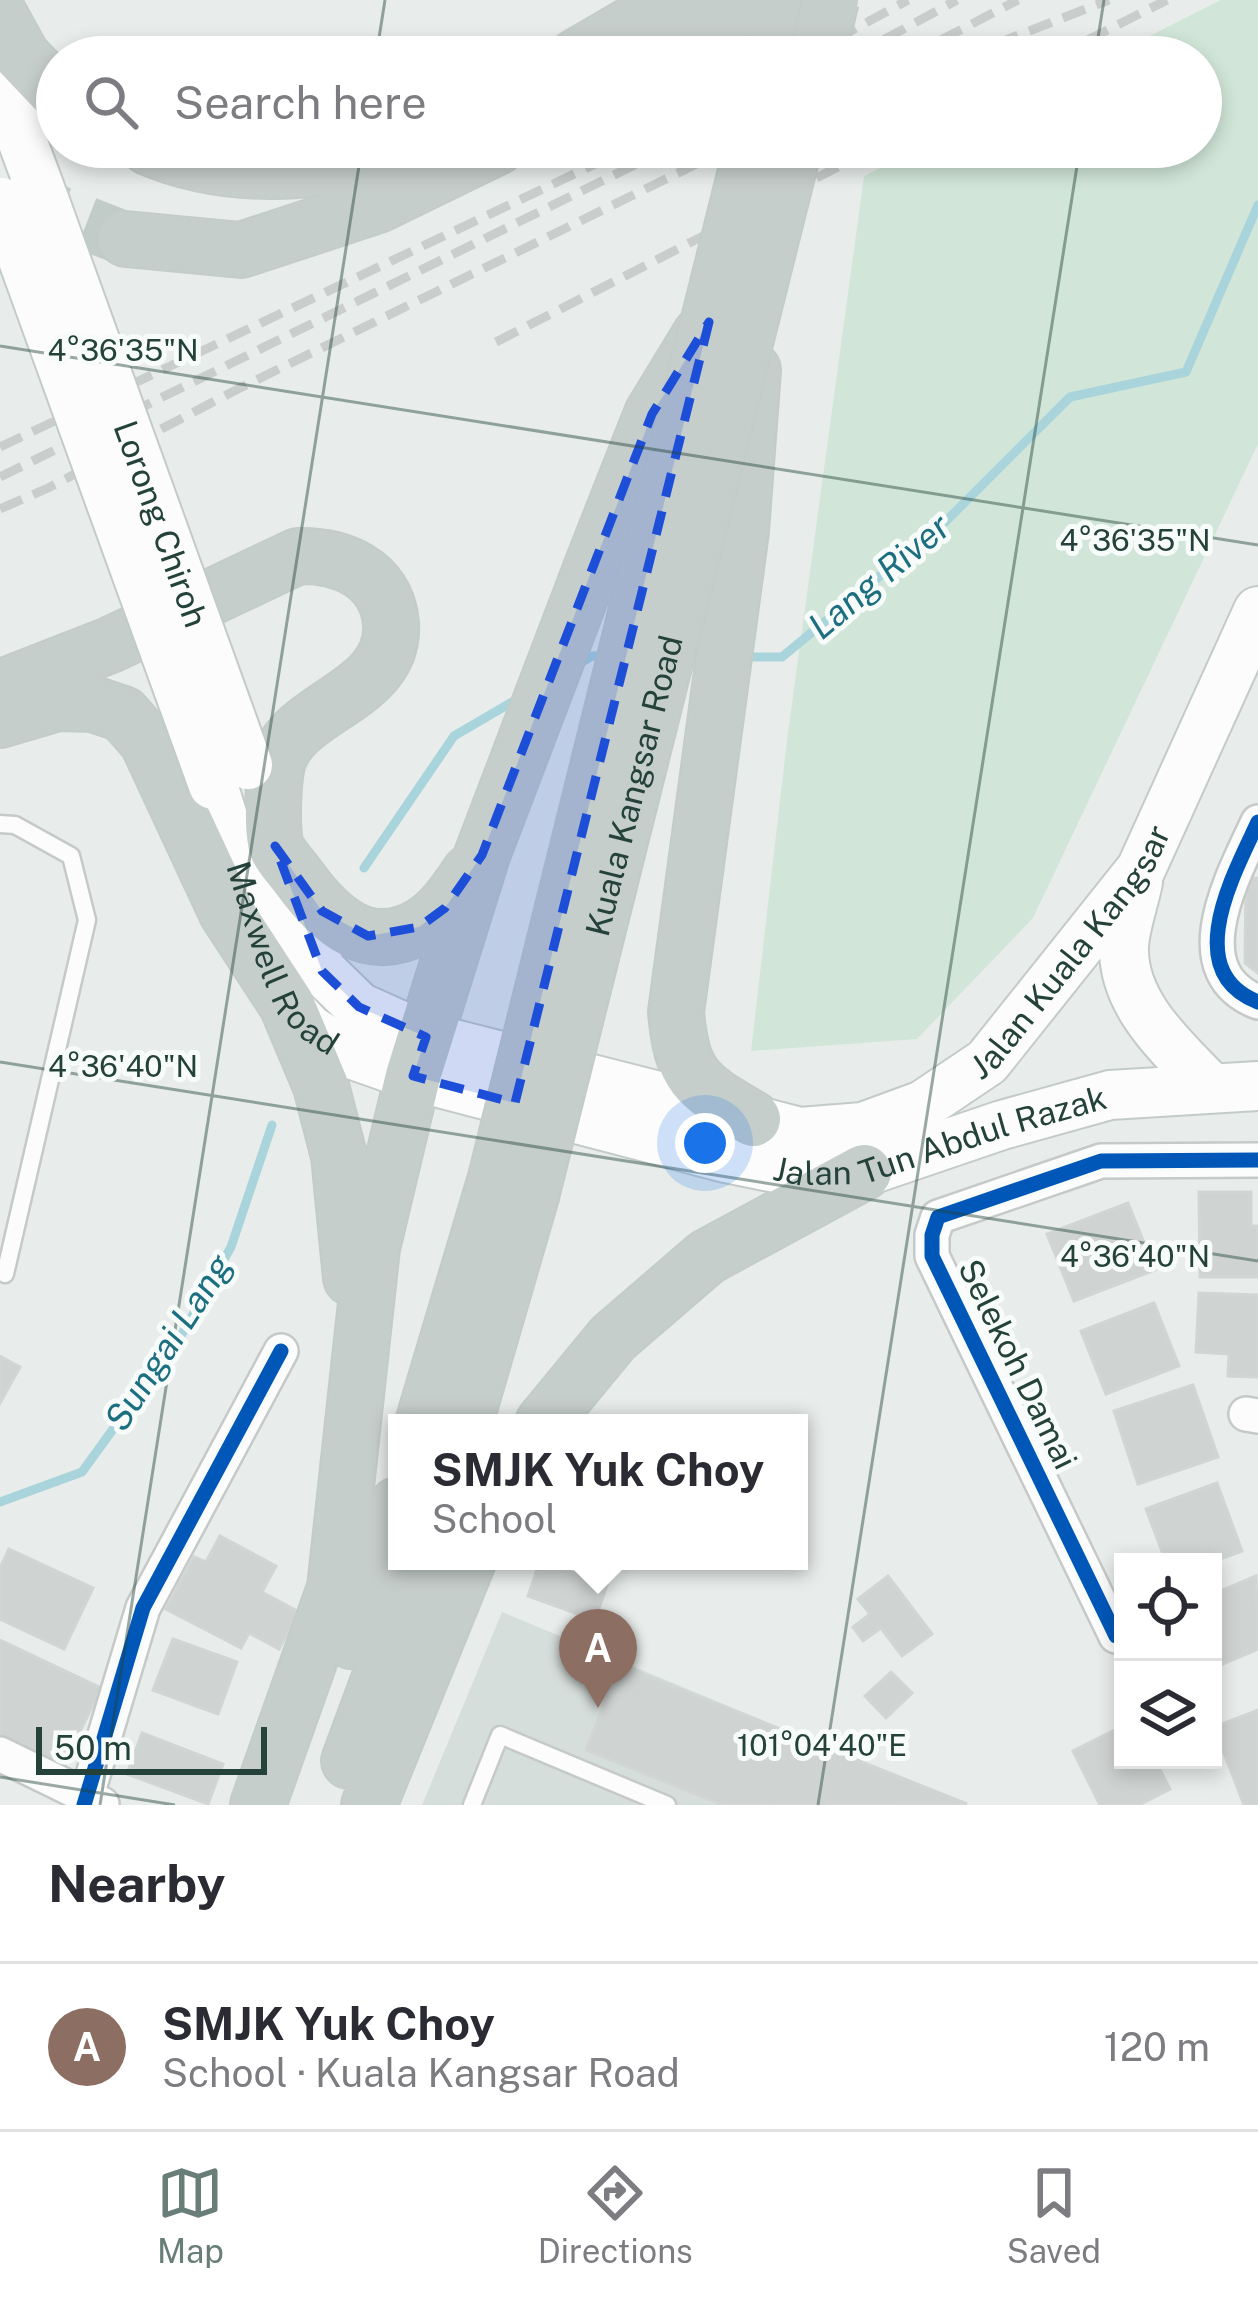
<!DOCTYPE html>
<meta charset="utf-8">
<style>
:root{--surface:#fff;--page:#f7f7f7;--text:#2b2b33;--muted:#7c7c81;--line:#e1e1e2;--accent:#697e78}
body{margin:0;font-family:"Public Sans",sans-serif;background:var(--page);color:var(--text)}
.controls{position:absolute;right:36px;bottom:36px;display:grid;overflow:hidden;border-radius:0px;box-shadow:0 6px 18px #0003}
.controls button{width:108px;height:108px;display:grid;place-items:center;padding:0;border:0;border-bottom:3px solid var(--line);background:var(--surface);color:var(--text);font:60px sans-serif}
.scale{position:absolute;left:36px;bottom:30px;width:231px;box-sizing:border-box;padding-left:12px;border:6px solid #24423a;border-top:0;font-size:33px;line-height:42px;white-space:nowrap;color:#24423a;-webkit-text-stroke:9px #f7fbf9;paint-order:stroke}
.you{position:absolute;left:705px;top:1143px;width:42px;height:42px;margin:-30px;border:9px solid #fff;border-radius:50%;background:#1a73e8;box-shadow:0 0 0 18px #1a73e833}
.badge{display:grid;place-items:center;width:78px;height:78px;border-radius:50%;background:var(--accent);color:#fff;font-size:39px;font-weight:700}
.pin{position:absolute;translate:-50% -99px;filter:drop-shadow(0 3px 6px #0008)}
.pin::after{content:'';position:absolute;top:63px;width:42px;height:36px;background:inherit;clip-path:polygon(0 0,100% 0,50% 100%)}
.popup{position:absolute;left:388px;top:1414px;width:420px;height:156px;box-sizing:border-box;display:grid;place-content:center;border-radius:0px;background:var(--surface);filter:drop-shadow(0 3px 9px #0005);font-size:39px;white-space:nowrap;color:var(--muted)}
.popup b{font-size:45px;color:var(--text)}
.popup::after{content:'';position:absolute;left:50%;top:100%;margin-left:-24px;border:24px solid transparent;border-top-color:var(--surface)}
.list{margin:0;padding:0;list-style:none}
h2{display:flex;justify-content:space-between;align-items:center;height:156px;margin:0;padding:0 48px;font-size:51px}
h2 small{font-size:39px;font-weight:400;color:var(--muted)}
.list li{display:grid;grid-template-columns:78px 1fr auto;gap:36px;align-items:center;box-sizing:border-box;height:168px;padding:0 48px;border-top:3px solid var(--line)}
.list b{display:block;font-size:45px;white-space:nowrap}
.list p{margin:0;font-size:39px;white-space:nowrap;color:var(--muted)}
.list em{font-size:39px;font-style:normal;color:var(--muted)}
.icon{flex:none;width:66px;height:66px;fill:none;stroke:currentColor;stroke-width:2;stroke-linecap:round;stroke-linejoin:round}
.map{position:relative;flex:none;width:1258px;height:1805px;overflow:hidden}
.search{position:absolute;background:var(--surface);box-shadow:0 6px 18px #0003;left:36px;right:36px;top:36px;height:132px;display:flex;align-items:center;gap:30px;box-sizing:border-box;padding:0 42px;border-radius:66px;color:var(--muted);font-size:45px}
.sheet{height:324px;background:var(--surface)}
nav{display:flex;justify-content:space-around;align-items:center;box-sizing:border-box;height:168px;border-top:3px solid var(--line);background:var(--surface);font-size:33px;color:var(--muted)}
nav a{display:grid;justify-items:center;gap:6px}
nav .on{color:var(--accent)}
.map>svg:first-child{display:block}
</style>
<div class="map">
<svg width="1258" height="1805" viewBox="0 0 1258 1805">
<rect width="100%" height="100%" fill="#e8edeb"/>
<path fill="#d6dedb" d="M502 1612 967 1805H422Z"/>
<path fill="#d1e6d8" d="M1221 0H1258V444L1033 918 917 1039 751 1051 787 740 864 176 924 147H1201V57H1108Z"/>
<g fill="none" stroke-linecap="round" stroke-linejoin="round">
<path stroke="#a9d4db" stroke-width="9" d="M741 657H782L944 523 1070 397 1186 372 1258 205
M575 666 592 656H610
M364 868 454 736 519 698
M0 1502 82 1472 182 1334 231 1247 272 1125"/>
</g>
<path fill="#cfd4d2" stroke="#d1d6d4" stroke-width="3" d="M1246 878H1258V973L1245 963Z
M1199 1192H1251V1226H1258V1277H1200Z
M1128 1203 1155 1270 1074 1301 1047 1234Z
M1199 1293 1258 1295V1377L1228 1376 1229 1354 1196 1352Z
M1154 1303 1179 1366 1106 1394 1081 1331Z
M0 1356 20 1367 0 1403Z
M1193 1385 1218 1457 1138 1484 1114 1411Z
M1217 1483 1242 1551 1212 1562H1166L1146 1509Z
M220 1536 276 1566 262 1592 299 1612 279 1649 249 1633 241 1648 166 1609 194 1557 206 1562Z
M9 1549 93 1588 64 1649 0 1619V1568Z
M540 1561 607 1585 595 1620 528 1596Z
M888 1576 932 1634 902 1656 881 1628 863 1641 853 1627 870 1614 858 1599Z
M1256 1576 1258 1649 1218 1666 1213 1655V1594Z
M173 1639 237 1662 218 1714 153 1690Z
M0 1640 101 1688 62 1769 0 1740Z
M620 1665 967 1804 723 1805 586 1750Z
M891 1672 912 1693 886 1718 865 1696Z
M1258 1710V1805H1244L1214 1727Z
M1123 1726V1760H1155L1170 1789 1139 1805H1100L1073 1751Z
M142 1733 223 1764 208 1804 127 1774Z"/>
<g fill="none" stroke-linecap="round" stroke-linejoin="round">
<path stroke="#c1cbc8" stroke-width="54" stroke-dasharray="54 27" stroke-linecap="butt" d="M11 194 126 239"/>
<defs>
<path id="service" d="M0 824 15 825 71 856 87 920 5 1274
M472 1805 500 1735 667 1805"/>
<path id="minor" d="M1258 822C1235 872 1179 971 1258 1002
M1246 1414 1258 1416
M1116 1636 932 1256V1235L938 1217 1101 1161 1258 1160
M0 1754 102 1804
M84 1805 143 1608 281 1351"/>
<g id="secondary">
<path d="M0 81 45 202"/>
<path id="s1" d="M213 785 269 963 287 1005 309 1029 345 1052 413 1076 726 1158 800 1173 864 1172 1002 1125 1110 1095 1258 1086"/>
<path id="s2" d="M280 861 300 926 322 971 359 1007 426 1037 800 1132 863 1127 923 1105 987 1062 1141 869 1258 611"/>
<path d="M1138 882C1134 902 1125 926 1124 946 1122 1005 1173 1048 1210 1087"/>
</g>
<path id="trunk" d="M0 16 22 56 57 93
M576 57 674 0
M654 57 753 0
M774 57 788 0
M148 147C225 180 323 178 400 147
M126 239 241 250 378 205 497 147
M0 688 110 645 298 556C340 555 386 572 391 623 396 695 299 704 279 758 273 775 270 833 277 849 282 859 292 869 299 879 329 920 367 956 421 926 443 913 456 892 470 872
M0 720 58 703 93 704 123 714 147 741 227 913 287 1005 321 1086 339 1156 351 1278
M753 1119C697 1086 682 1079 676 1012L741 531 753 370
M423 1423 496 1178
M465 1423 531 1196
M543 1423 613 1338 707 1257 864 1172
M351 1641 397 1505
M349 1761 423 1561
M258 1805 335 1588 372 1248 413 1076 482 855 594 561 652 414 700 335
M369 1805 468 1561"/>
</defs>
<use href="#service" stroke="#c5cac8" stroke-width="21"/>
<use href="#minor" stroke="#c5cac8" stroke-width="38"/>
<use href="#secondary" stroke="#c3cbc8" stroke-width="52"/>
<use href="#trunk" stroke="#c3ccc9" stroke-width="58"/>
<use href="#service" stroke="#fcfcfc" stroke-width="16"/>
<use href="#minor" stroke="#fcfcfc" stroke-width="33"/>
<use href="#secondary" stroke="#fcfcfc" stroke-width="48"/>
<use href="#trunk" stroke="#c6cecc" stroke-width="54"/>
<path stroke="#c9cdcc" stroke-width="9" stroke-dasharray="24 12" stroke-linecap="butt" d="M803 57 908 0
M852 57 957 0
M908 57 1018 0
M962 57 1109 0
M1054 57 1167 0
M496 342 877 147
M0 447 631 147
M0 477 671 147
M0 509 48 488 238 389 731 147"/>
<defs>
<g id="secondary-bridge">
<path d="M2 202 213 785"/>
<path id="s3" d="M45 202 248 765"/>
</g>
<g id="trunk-bridge">
<path d="M817 57 831 0"/>
<path d="M496 1178 752 147"/>
<path id="s4" d="M531 1196 794 147"/>
</g>
</defs>
<use href="#secondary-bridge" stroke="#c3cbc8" stroke-width="52" stroke-linecap="butt"/>
<use href="#trunk-bridge" stroke="#c3ccc9" stroke-width="58" stroke-linecap="butt"/>
<use href="#secondary-bridge" stroke="#fcfcfc" stroke-width="48"/>
<use href="#trunk-bridge" stroke="#c6cecc" stroke-width="54"/>
<defs>
<path id="cycleway" d="M1258 822C1235 872 1179 971 1258 1002
M1116 1636 932 1256V1235L938 1217 1101 1161 1258 1160
M84 1805 143 1608 281 1351"/>
</defs>
<use href="#cycleway" stroke="#f7fbf9" stroke-width="22"/>
<use href="#cycleway" stroke="#0057b8" stroke-width="15"/>
</g>
<path fill="#1d4ed8" fill-opacity="0.2" stroke="#1d4ed8" stroke-width="9" stroke-dasharray="24 15" stroke-linejoin="round" d="M709 322 515 1103 413 1076 426 1037 359 1007 322 971 275 846 322 911 368 936 419 927 445 908 482 855 652 414Z"/>
<path fill="none" stroke="#24423a" stroke-width="3" stroke-opacity="0.45" d="M376 57 385 0M1095 57 1104 0M0 346 1258 545M0 1062 1258 1261M0 1777 175 1805M100 1805 362 147M818 1805 1080 147"/>
<g text-anchor="middle" stroke-width="10" stroke-linejoin="round" paint-order="stroke">
<g font-size="33" fill="#24423a" stroke="#f7fbf9">
<text dy="12" stroke="none"><textPath href="#s3" startOffset="342">Lorong Chiroh</textPath></text>
<text dy="12" stroke="none"><textPath href="#s4" startOffset="423">Kuala Kangsar Road</textPath></text>
<text dy="12" stroke="none"><textPath href="#s2" startOffset="972">Jalan Kuala Kangsar</textPath></text>
<text dy="12" stroke="none"><textPath href="#s1" startOffset="189">Maxwell Road</textPath></text>
<text dy="12" stroke="none"><textPath href="#s1" startOffset="924">Jalan Tun Abdul Razak</textPath></text>
<text transform="translate(1018 1364) rotate(64)" y="12">Selekoh Damai</text>
</g>
<g font-size="36" font-style="italic" fill="#1c6f80" stroke="#f7fbf9">
<text transform="translate(879 576) rotate(-40)" y="13">Lang River</text>
<text transform="translate(168 1342) rotate(-57)" y="13">Sungai Lang</text>
</g>
</g>
<g font-size="30" text-anchor="middle" fill="#24423a" stroke="#f7fbf9" stroke-width="10" stroke-linejoin="round" paint-order="stroke">
<text x="123" y="361">4°36'35"N</text>
<text x="1135" y="551">4°36'35"N</text>
<text x="123" y="1077">4°36'40"N</text>
<text x="1135" y="1267">4°36'40"N</text>
<text x="822" y="1756">101°04'40"E</text>
</g>
</svg>
<div class="controls">
<button><svg class="icon" aria-label="locate" viewBox="0 0 24 24"><circle cx="12" cy="12" r="6"/><path d="M12 2v4M12 18v4M2 12h4M18 12h4"/></svg></button>
<button><svg class="icon" aria-label="layers" viewBox="0 0 24 24"><path d="M12 4l9 5-9 5-9-5zM3 14l9 5 9-5"/></svg></button>
</div>
<div class="scale">50 m</div>
<div class="you"></div>
<div class="pin badge" style="left:598px;top:1708px;background:#8d6e63">A</div>
<div class="popup"><b>SMJK Yuk Choy</b>School</div>
<div class="search"><svg class="icon" aria-label="search" viewBox="0 0 24 24"><circle cx="10" cy="10" r="6"/><path d="M15 15l6 6"/></svg>Search here</div>
</div>
<section class="sheet">
<h2>Nearby<small></small></h2>
<ul class="list">
<li><span class="badge" style="background:#8d6e63">A</span><div><b>SMJK Yuk Choy</b><p>School · Kuala Kangsar Road</p></div><em>120 m</em></li>
</ul>
</section>
<nav>
<a class="on"><svg class="icon" aria-label="map" viewBox="0 0 24 24"><path d="M3 6l6-2 6 2 6-2v14l-6 2-6-2-6 2zM9 4v14M15 6v14"/></svg>Map</a>
<a><svg class="icon" aria-label="directions" viewBox="0 0 24 24"><path d="M12 3l9 9-9 9-9-9zM9 14v-3h6M13 9l2 2-2 2"/></svg>Directions</a>
<a><svg class="icon" aria-label="saved" viewBox="0 0 24 24"><path d="M7 4h10v16l-5-4-5 4z"/></svg>Saved</a>
</nav>
